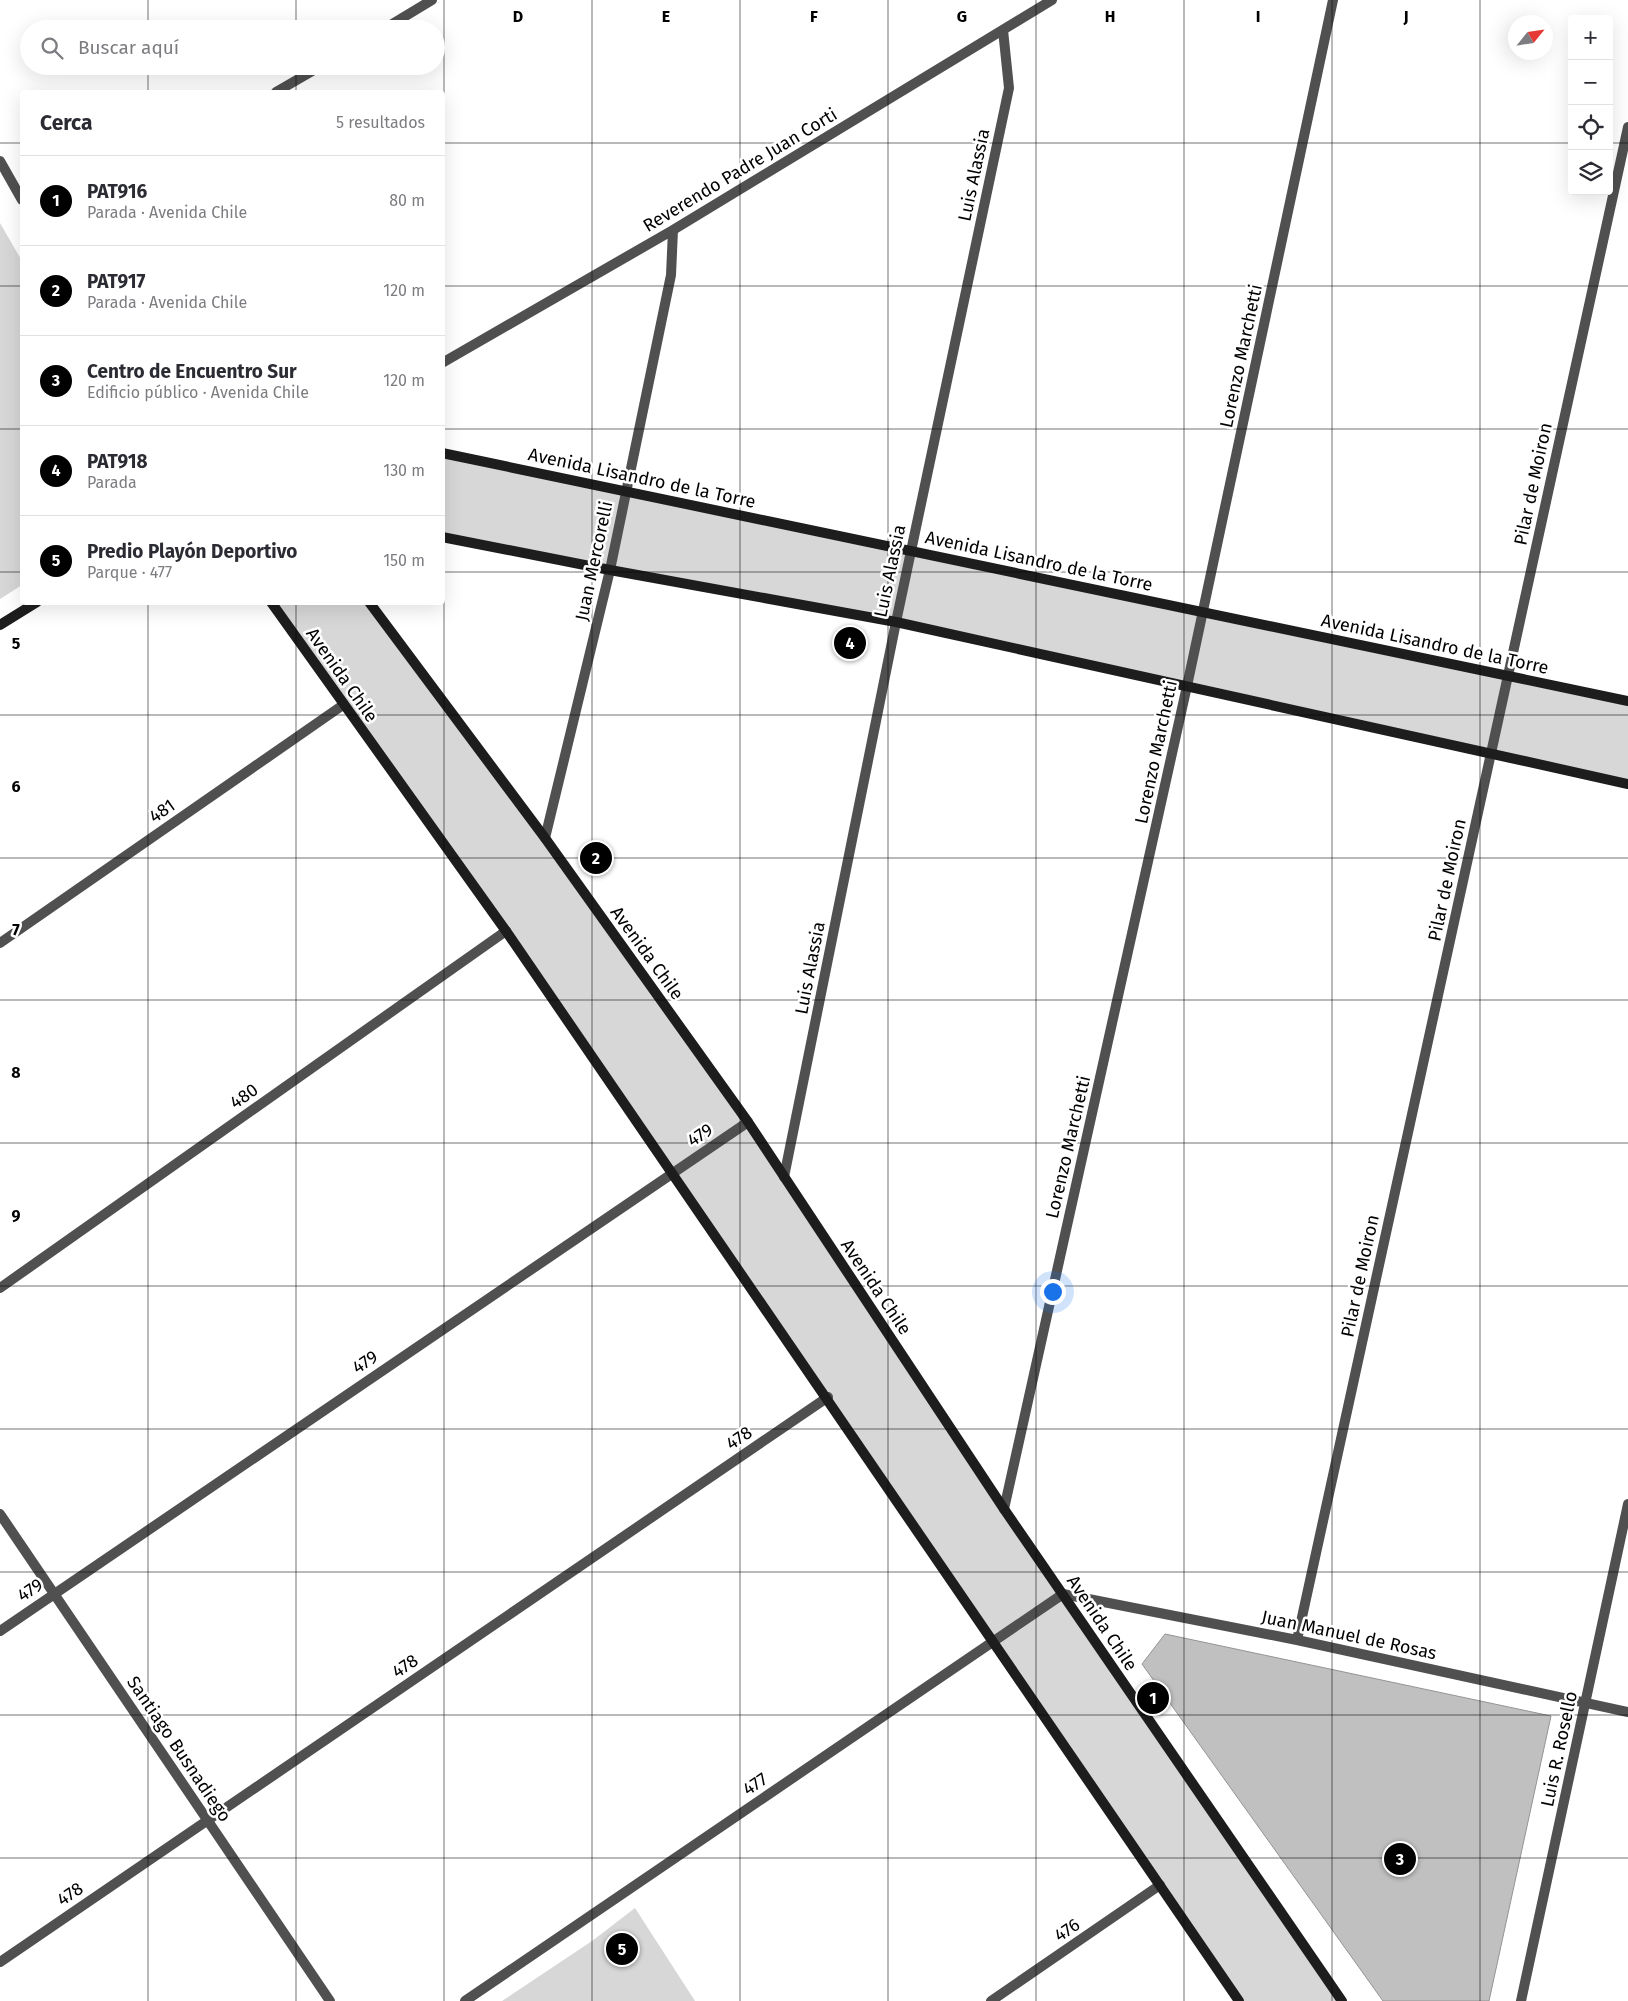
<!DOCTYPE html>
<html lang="es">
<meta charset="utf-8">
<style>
:root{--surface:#fff;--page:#f7f7f7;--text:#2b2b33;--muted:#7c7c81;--line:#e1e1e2;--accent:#000}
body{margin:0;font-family:"Fira Sans",sans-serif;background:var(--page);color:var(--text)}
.controls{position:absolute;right:15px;top:15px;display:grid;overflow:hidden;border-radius:5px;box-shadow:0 5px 20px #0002}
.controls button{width:45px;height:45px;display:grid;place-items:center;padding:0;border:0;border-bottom:1px solid var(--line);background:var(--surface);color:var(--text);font:25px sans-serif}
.compass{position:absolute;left:1508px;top:15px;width:45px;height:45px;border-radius:50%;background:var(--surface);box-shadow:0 5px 20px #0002;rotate:60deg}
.you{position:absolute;left:1052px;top:1291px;width:18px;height:18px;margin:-12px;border:4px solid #fff;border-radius:50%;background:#1a73e8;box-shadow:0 0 0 8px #1a73e833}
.badge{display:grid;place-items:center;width:32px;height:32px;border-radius:50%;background:var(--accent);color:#fff;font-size:16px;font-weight:700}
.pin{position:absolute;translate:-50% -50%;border:2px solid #fff;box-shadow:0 1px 5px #0006}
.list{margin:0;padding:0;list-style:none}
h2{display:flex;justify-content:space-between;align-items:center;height:65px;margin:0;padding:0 20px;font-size:21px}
h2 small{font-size:16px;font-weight:400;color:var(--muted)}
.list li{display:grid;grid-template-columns:32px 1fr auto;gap:15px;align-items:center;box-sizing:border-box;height:90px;padding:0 20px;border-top:1px solid var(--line)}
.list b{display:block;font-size:19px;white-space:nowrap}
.list p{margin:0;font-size:16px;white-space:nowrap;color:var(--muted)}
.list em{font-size:16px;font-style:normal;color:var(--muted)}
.icon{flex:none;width:28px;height:28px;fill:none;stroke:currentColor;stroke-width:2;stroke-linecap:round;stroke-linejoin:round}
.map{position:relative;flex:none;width:1628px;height:2001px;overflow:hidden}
.search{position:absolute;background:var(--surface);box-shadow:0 5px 20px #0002;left:20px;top:20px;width:425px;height:55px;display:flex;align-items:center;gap:12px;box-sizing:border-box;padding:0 18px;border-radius:28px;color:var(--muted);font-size:19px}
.panel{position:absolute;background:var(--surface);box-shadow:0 5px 20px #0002;left:20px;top:90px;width:425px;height:515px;border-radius:5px}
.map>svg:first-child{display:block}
</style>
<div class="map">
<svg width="1628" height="2001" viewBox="0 0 1628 2001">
<rect width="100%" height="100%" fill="#fff"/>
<path fill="#d7d7d7" d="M0 223 22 261V585L0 599Z
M442 453 1628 701V784L896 622 443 537Z
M271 603H369L748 1122 1342 2001H1239L828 1397Z
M635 1908 695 2001H502L592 1941Z"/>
<path fill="#c0c0c0" stroke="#949494" d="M1165 1634 1551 1716 1489 2001H1383L1142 1664Z"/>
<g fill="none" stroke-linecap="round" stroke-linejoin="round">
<path stroke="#505050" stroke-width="10" d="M384 29 432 0
M276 92 321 66
M442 363 673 230 1052 0
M545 838 610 570 671 275 673 230
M0 943 343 705
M784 1177 896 622 1009 88 1003 30
M0 1288 506 931
M1004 1509 1187 686 1333 0
M0 1514 330 2001
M0 1631 748 1122
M1297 1640 1628 127
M0 1962 828 1397
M465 2001 1063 1594 1297 1640 1628 1712
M991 2001 1160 1885
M1521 2001 1628 1504"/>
<path stroke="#505050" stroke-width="10" d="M0 161 22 200"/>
<path stroke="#1d1d1d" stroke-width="10" d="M442 453 1628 701
M442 537 610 570 896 622 1628 784
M271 602 506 931 1239 2001
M369 602 545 838 748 1122 1004 1509 1342 2001
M0 625 37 602"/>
</g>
<path fill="none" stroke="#000" stroke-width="1" stroke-opacity="0.55" d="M148 0V29M296 0V29M444 0V2001M592 0V2001M740 0V2001M888 0V2001M1036 0V2001M1184 0V2001M1332 0V2001M1480 0V2001M148 66V92M296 66V92M0 143H22M442 143H1572M1609 143H1628M0 286H22M442 286H1628M0 429H22M442 429H1628M0 572H22M442 572H1628M148 602V2001M296 602V2001M0 715H1628M0 858H1628M0 1000H1628M0 1143H1628M0 1286H1628M0 1429H1628M0 1572H1628M0 1715H1628M0 1858H1628"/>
<g text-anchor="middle" stroke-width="5" stroke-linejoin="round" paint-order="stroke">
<g font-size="18" fill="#000" stroke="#fff">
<text transform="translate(740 170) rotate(-31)" y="6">Reverendo Padre Juan Corti</text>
<text transform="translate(974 175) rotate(-78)" y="6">Luis Alassia</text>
<text transform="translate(1241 356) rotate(-78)" y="6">Lorenzo Marchetti</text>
<text transform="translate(642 478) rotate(12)" y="6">Avenida Lisandro de la Torre</text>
<text transform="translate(1533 484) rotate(-78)" y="6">Pilar de Moiron</text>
<text transform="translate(594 561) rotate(-78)" y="6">Juan Mercorelli</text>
<text transform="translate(1039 561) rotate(12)" y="6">Avenida Lisandro de la Torre</text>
<text transform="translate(890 571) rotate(-78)" y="6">Luis Alassia</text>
<text transform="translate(1435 644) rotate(12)" y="6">Avenida Lisandro de la Torre</text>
<text transform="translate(342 675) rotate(55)" y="6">Avenida Chile</text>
<text transform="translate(1156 752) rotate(-78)" y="6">Lorenzo Marchetti</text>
<text transform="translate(162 811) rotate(-35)" y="6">481</text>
<text transform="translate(1447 880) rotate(-78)" y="6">Pilar de Moiron</text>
<text transform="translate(647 953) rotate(54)" y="6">Avenida Chile</text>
<text transform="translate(810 968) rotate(-79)" y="6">Luis Alassia</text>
<text transform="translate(244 1096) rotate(-35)" y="6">480</text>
<text transform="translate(700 1135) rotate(-34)" y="6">479</text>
<text transform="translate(1068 1147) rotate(-77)" y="6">Lorenzo Marchetti</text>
<text transform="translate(1360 1276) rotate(-78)" y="6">Pilar de Moiron</text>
<text transform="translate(876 1287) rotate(56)" y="6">Avenida Chile</text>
<text transform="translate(365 1362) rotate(-34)" y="6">479</text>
<text transform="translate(739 1438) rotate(-34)" y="6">478</text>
<text transform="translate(30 1590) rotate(-34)" y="6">479</text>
<text transform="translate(1102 1623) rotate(56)" y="6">Avenida Chile</text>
<text transform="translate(1349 1635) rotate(12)" y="6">Juan Manuel de Rosas</text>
<text transform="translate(405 1666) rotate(-34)" y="6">478</text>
<text transform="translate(179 1749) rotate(56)" y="6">Santiago Busnadiego</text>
<text transform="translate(1559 1749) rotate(-78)" y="6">Luis R. Rosello</text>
<text transform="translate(755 1784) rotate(-34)" y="6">477</text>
<text transform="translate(70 1894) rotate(-34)" y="6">478</text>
<text transform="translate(1067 1930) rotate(-34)" y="6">476</text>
</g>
</g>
<g font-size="16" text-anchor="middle" font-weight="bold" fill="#000" stroke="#fff" stroke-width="5" stroke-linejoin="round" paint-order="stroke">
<text x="518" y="22">D</text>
<text x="666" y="22">E</text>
<text x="814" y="22">F</text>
<text x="962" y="22">G</text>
<text x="1110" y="22">H</text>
<text x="1258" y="22">I</text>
<text x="1406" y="22">J</text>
<text x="16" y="649">5</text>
<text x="16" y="792">6</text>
<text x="16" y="935">7</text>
<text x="16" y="1078">8</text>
<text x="16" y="1221">9</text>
</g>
</svg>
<div class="controls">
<button>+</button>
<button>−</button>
<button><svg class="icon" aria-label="locate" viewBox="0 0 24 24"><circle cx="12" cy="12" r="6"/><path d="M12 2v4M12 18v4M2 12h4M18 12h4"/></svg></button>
<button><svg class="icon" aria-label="layers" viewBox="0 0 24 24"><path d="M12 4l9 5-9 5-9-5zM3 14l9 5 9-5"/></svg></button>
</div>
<svg class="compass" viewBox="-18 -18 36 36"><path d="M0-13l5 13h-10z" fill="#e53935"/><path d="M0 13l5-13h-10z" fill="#7c7c81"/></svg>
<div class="you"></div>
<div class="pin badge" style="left:1153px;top:1698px">1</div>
<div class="pin badge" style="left:596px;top:858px">2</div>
<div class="pin badge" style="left:1400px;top:1859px">3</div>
<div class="pin badge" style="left:850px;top:643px">4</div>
<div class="pin badge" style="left:622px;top:1949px">5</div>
<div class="search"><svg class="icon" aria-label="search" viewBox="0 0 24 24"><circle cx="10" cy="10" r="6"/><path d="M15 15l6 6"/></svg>Buscar aquí</div>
<section class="panel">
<h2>Cerca<small>5 resultados</small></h2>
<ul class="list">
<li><span class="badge">1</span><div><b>PAT916</b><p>Parada · Avenida Chile</p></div><em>80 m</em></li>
<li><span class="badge">2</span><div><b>PAT917</b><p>Parada · Avenida Chile</p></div><em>120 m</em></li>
<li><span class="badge">3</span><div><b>Centro de Encuentro Sur</b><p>Edificio público · Avenida Chile</p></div><em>120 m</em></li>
<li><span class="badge">4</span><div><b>PAT918</b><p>Parada</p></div><em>130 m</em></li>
<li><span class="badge">5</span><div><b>Predio Playón Deportivo</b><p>Parque · 477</p></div><em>150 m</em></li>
</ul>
</section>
</div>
